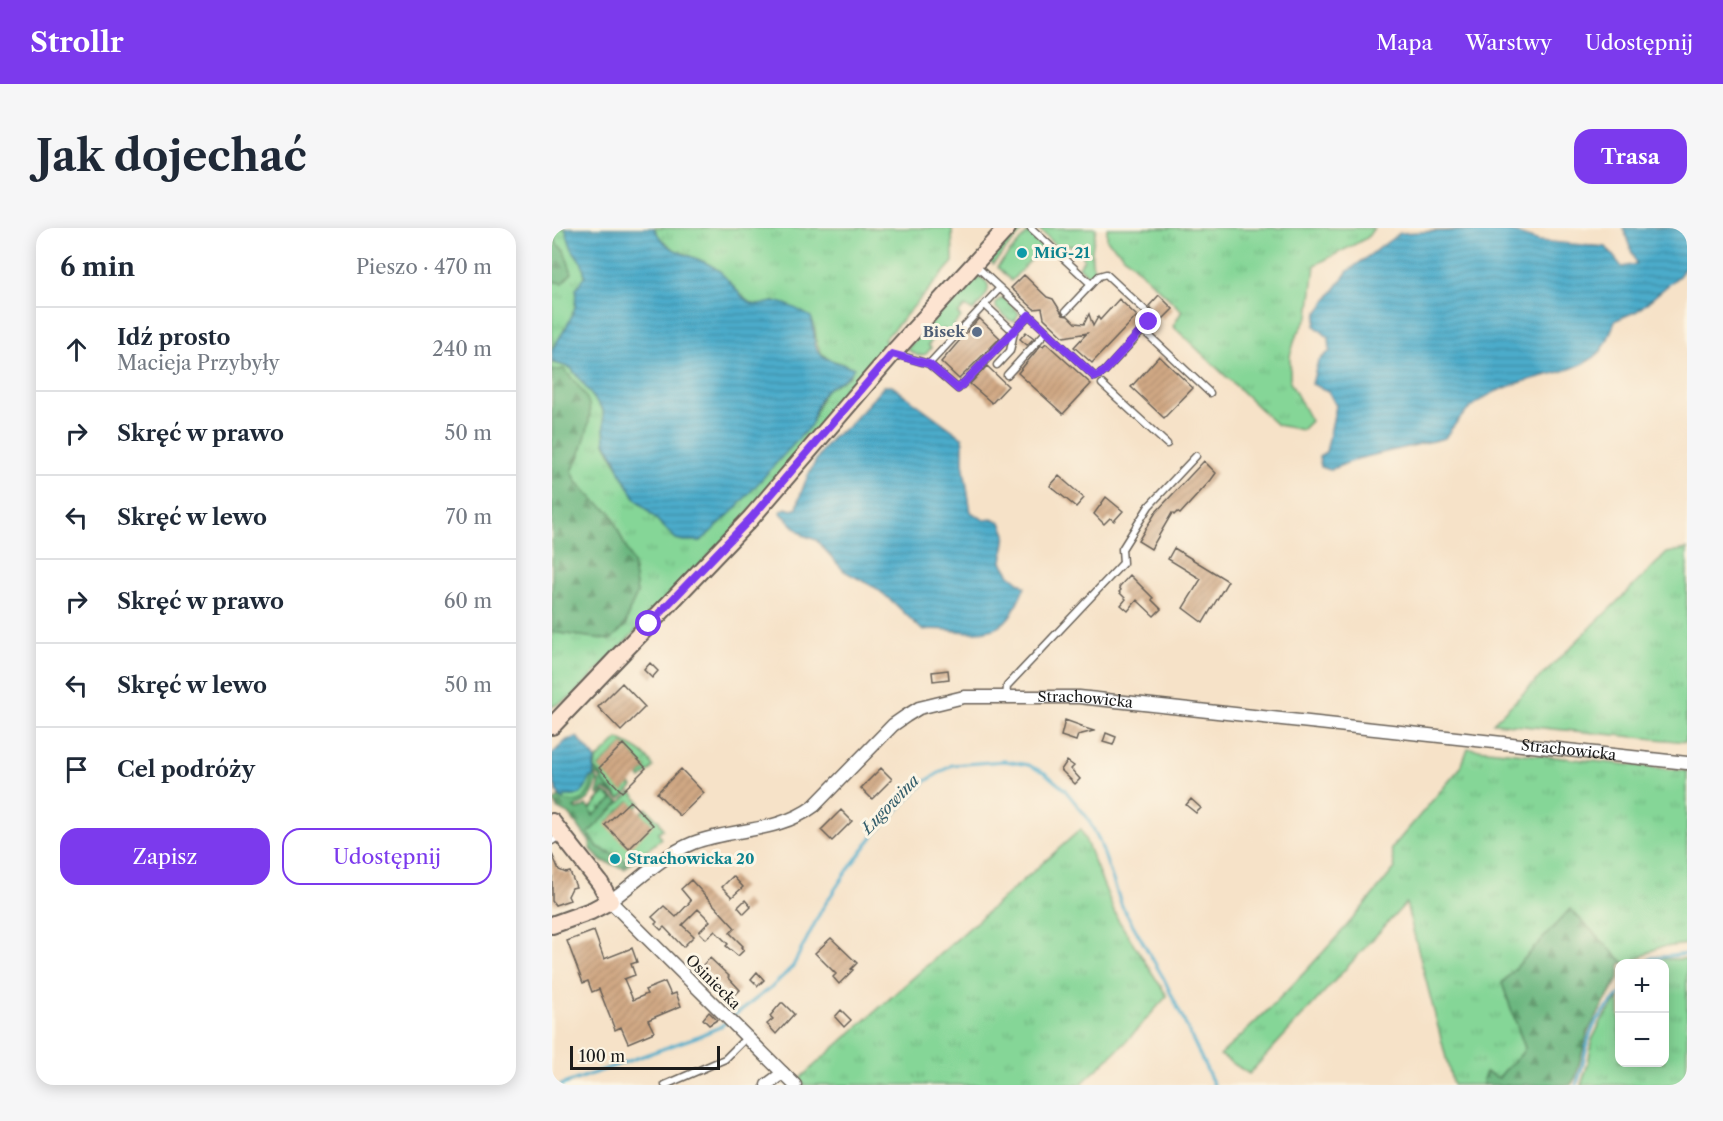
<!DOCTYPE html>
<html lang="pl">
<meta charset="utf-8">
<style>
:root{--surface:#fff;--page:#f6f6f7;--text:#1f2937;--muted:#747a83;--line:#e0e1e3;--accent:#7c3aed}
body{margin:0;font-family:"Libre Caslon Text",serif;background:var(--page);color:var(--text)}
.controls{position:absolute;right:18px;bottom:18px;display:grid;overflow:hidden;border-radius:12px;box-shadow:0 3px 15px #0003}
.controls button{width:54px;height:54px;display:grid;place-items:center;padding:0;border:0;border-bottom:2px solid var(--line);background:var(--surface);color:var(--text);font:30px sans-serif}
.scale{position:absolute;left:18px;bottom:15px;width:150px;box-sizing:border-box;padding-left:6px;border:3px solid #1c1c1c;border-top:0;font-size:16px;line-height:21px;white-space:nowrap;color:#1c1c1c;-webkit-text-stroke:4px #fcf5e5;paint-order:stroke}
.stop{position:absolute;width:18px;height:18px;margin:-14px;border:4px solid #7c3aed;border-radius:50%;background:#fff}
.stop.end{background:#7c3aed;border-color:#fff;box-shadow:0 2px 6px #0008}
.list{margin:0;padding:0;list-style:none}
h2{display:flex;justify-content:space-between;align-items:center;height:78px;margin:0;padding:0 24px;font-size:26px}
h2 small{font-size:20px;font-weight:400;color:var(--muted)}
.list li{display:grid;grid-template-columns:39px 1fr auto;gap:18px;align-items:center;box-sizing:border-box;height:84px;padding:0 24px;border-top:2px solid var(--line)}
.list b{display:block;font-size:22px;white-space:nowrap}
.list p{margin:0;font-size:20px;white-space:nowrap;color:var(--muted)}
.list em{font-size:20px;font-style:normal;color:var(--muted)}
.actions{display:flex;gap:12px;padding:18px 24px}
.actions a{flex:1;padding:14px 0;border:2px solid var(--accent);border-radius:18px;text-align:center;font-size:21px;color:var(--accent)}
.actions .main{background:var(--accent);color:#fff}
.icon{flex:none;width:33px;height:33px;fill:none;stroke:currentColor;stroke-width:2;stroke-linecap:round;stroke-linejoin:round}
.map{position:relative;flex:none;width:1135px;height:857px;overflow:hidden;border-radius:18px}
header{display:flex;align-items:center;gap:36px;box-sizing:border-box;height:84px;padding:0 30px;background:var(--accent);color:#fff}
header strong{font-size:28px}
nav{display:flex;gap:33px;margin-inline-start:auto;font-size:21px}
.intro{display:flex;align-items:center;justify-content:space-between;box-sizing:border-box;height:144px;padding:0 36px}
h1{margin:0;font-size:42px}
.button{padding:15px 27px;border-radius:18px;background:var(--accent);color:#fff;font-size:21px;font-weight:700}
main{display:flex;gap:36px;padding:0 36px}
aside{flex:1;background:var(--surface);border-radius:18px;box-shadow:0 3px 15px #0003}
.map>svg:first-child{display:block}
</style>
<header>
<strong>Strollr</strong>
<nav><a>Mapa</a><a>Warstwy</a><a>Udostępnij</a></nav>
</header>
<div class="intro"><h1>Jak dojechać</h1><a class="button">Trasa</a></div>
<main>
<aside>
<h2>6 min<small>Pieszo · 470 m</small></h2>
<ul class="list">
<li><svg class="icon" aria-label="ahead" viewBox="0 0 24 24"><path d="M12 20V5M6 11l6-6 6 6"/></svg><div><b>Idź prosto</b><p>Macieja Przybyły</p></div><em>240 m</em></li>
<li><svg class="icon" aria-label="right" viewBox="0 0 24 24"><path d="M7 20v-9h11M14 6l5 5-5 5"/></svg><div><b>Skręć w prawo</b></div><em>50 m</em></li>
<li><svg class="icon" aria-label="left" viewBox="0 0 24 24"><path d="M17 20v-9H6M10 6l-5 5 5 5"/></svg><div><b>Skręć w lewo</b></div><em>70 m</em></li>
<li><svg class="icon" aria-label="right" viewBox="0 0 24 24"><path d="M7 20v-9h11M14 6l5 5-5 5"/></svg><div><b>Skręć w prawo</b></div><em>60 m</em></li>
<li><svg class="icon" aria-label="left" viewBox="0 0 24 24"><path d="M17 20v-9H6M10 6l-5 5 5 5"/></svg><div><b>Skręć w lewo</b></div><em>50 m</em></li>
<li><svg class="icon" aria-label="arrive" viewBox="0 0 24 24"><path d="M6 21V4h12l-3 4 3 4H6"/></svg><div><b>Cel podróży</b></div></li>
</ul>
<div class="actions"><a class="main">Zapisz</a><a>Udostępnij</a></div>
</aside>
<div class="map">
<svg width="1135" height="857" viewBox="0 0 1135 857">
<defs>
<pattern id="grass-tufts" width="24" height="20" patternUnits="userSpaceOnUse" patternTransform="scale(1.5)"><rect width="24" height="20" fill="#85d697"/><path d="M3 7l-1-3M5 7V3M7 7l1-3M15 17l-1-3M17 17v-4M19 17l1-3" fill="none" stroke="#72b782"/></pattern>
<pattern id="forest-firs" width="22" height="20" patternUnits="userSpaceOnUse" patternTransform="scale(1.5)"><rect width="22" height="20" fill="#6cb780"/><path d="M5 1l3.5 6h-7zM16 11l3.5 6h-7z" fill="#589468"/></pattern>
<pattern id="wetland-marsh" width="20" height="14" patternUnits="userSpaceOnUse" patternTransform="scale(1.5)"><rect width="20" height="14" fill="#85d697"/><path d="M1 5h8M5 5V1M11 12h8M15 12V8" fill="none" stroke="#72b782"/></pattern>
<pattern id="water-rules" width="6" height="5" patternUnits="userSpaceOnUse" patternTransform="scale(1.5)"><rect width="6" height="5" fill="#4caccb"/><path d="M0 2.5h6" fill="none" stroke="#3e8ba4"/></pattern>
<pattern id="building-hatch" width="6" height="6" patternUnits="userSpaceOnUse" patternTransform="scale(1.5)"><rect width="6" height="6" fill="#d0a884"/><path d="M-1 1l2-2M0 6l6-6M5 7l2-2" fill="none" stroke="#b29071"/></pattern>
</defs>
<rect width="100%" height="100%" fill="#fcf5e5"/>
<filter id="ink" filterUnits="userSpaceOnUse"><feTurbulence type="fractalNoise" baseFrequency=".0167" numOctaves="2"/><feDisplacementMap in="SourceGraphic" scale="12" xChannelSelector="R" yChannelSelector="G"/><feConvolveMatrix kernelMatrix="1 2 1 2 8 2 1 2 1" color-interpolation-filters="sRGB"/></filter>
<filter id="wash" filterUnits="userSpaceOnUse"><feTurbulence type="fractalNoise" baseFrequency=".008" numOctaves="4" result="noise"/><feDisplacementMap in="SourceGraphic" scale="24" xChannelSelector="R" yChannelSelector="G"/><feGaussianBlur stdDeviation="1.35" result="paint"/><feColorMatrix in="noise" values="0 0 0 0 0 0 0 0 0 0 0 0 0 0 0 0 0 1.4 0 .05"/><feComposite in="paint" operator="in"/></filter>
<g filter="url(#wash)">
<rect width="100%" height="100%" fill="#f6e2c8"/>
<path fill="url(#grass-tufts)" stroke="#50795a" stroke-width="1.5" d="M0 0H13L20 21 30 35 33 47C24 62 27 63 23 79 20 94 8 108 0 122V53L10 55 12 22 5 16Z
M102 0H400L401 34 332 112 340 120 181 302 20 469 0 479V404L58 412 74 397 77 383 85 366 81 336 58 284 44 274 25 254 20 243 28 228 12 141 0 143V134L19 140 51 182 53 215 84 271 124 311 149 313 258 197 273 162 298 148 295 137C271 130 265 128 263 101L224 73C215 76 205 80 197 74 186 67 175 49 163 40 139 23 118 30 102 0Z
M463 0 472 1 441 36 435 31Z
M486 0H544C542 12 536 32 543 42L538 49 527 39 532 31 526 19 514 17 509 22Z
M555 0H822L815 10 763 37 757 88 744 108 738 128V154L759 193 750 202 725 197 621 98 630 83 555 12Z
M476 4 491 19 459 53 445 39Z
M421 47C449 54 432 71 421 83L413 78 406 86 409 89 402 97 404 100 399 106 391 101 376 117 379 120 374 126 366 128 355 121Z
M450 70 453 71 467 85 463 93 457 92 444 80V74Z
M1135 321 1134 514 941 495 1115 325Z
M66 511C80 518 95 524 101 539L89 551 87 548 94 540 71 516 47 539 71 563 78 556 81 559 68 571 52 555 50 548 43 541 44 532Z
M916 520 1135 543V716L1105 720 1078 735H1072L1018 681 950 755 973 820C967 833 953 838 947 850L931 851 932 857H901L854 675 697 846 668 827C732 770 789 707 843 640L839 621 909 539Z
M79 564 89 575 84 580 77 573 54 596 89 585 94 580 107 593 111 601 106 604 109 611 79 635 46 619 36 605Z
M53 565 61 571 52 580H48L49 582 42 588 38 581Z
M529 601 565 690 615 768 572 816 528 857H253L247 851Z
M1111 731H1135V857H1029L1036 836 1040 812 1050 792 1067 770 1068 834H1112V736L1097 735Z"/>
<path fill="url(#forest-firs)" stroke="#446a4e" stroke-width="1.5" fill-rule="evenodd" d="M0 0 5 16 12 22 20 45 10 55 0 53Z
M12 141C19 150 30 160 35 171 44 188 28 227 20 243L25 254 44 274 58 284 81 336 85 366 77 383 74 397 58 412 0 404V143Z
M42 541 50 548 52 555 68 571 52 561 47 567 45 565 49 550 45 547 43 548 46 551C41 569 37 573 22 580L26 582 34 577 38 581 52 564 68 574 36 605 46 619 79 635 73 641 48 632 39 621 38 614 18 587 6 581 2 573 7 569 11 572H30L41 550ZM53 565 61 571 41 588 38 581Z
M1018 681 1072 735 1068 736 1067 750 1036 803 1024 849 1019 857H932L931 851 934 844 947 850C954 838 967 833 973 820L950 755Z"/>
<path fill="url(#wetland-marsh)" stroke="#50795a" stroke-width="1.5" d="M38 549 41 550C37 568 31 578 11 572L12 568Z"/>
<path fill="url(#water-rules)" stroke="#346474" stroke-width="1.5" d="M13 0H102C118 31 141 23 166 42 175 49 190 71 198 75 209 80 216 73 225 74 237 75 249 84 259 89 262 98 262 112 264 119 270 134 289 134 302 140 296 152 285 153 275 161 266 169 262 186 259 197L181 283 149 313H131L124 311 84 271 69 246 63 230 53 214 51 182 19 140 0 134V122L16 96 23 79 24 61 33 47 30 35 20 21Z
M949 0 987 13 1054 19 1070 39 1084 36 1071 0H1135V37L1127 48 1085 83 1064 92C1059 101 1055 118 1047 125 1034 138 1009 144 992 148 945 160 920 169 893 210L805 231 778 242 769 239 767 228 774 224 784 178 776 163 760 156 766 133 778 123 777 110 763 98 765 85 796 43 848 5Z
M332 158H340L411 210V234L419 284 432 292 442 291 449 294 454 306 450 334 458 347 473 359C468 369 464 379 458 388 437 417 400 397 370 402L341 374 324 360 292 343 264 312 251 307 228 284 234 280 240 282 245 280C250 256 271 209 295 200Z
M25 509 43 530 41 550 38 549C34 564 28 570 12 568L11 572C0 561 0 543 0 526L15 512Z"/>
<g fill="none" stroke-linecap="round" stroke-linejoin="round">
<path stroke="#4caccb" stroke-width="3" d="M1093 736 1099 730 1135 726
M180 789 221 758 241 738 270 681 297 640 326 602 374 553 400 537 453 533 476 537 493 545 512 561 535 589 547 612 570 678 612 751 662 857
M9 857 144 809 168 799 175 793
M1024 857C1031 841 1032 826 1037 810 1041 793 1057 779 1068 766"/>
</g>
<g id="blocks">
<path fill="url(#building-hatch)" d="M472 47 495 69 501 71 511 87 516 88 523 95 532 96 537 86 541 98 546 89 548 92 567 71 585 88 540 135 522 119 535 105 512 109 492 90 490 80 482 81 459 60Z
M607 67 621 81 611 91 597 78Z
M427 90 448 110 407 151 389 134Z
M474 104 482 110 475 117 468 111Z
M494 115 539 156 511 186 466 145 489 117 491 118Z
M607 128 641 160 612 190 579 159Z
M435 138 456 158 440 175 418 156Z
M652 233 664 245 659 252 628 286 625 284 622 287 620 285 599 321 586 313 604 284Z
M507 248 532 270 524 279 498 258Z
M554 269 571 283 562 293 558 290 552 296 542 286Z
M622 320 676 353 651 395 631 380 649 351 616 331Z
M578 347 601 370 600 372 609 381 602 388 585 372 576 383 569 377 574 371 567 364 569 362 567 359Z
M98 435 106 443 100 450 92 442Z
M396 442 397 451 381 453 380 444Z
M70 455 93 479 69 503 46 479Z
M513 492 530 498 529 499 542 503 526 507 524 513 509 508Z
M554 505 564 509 561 517 551 514Z
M71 516 94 540 70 564 47 540Z
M515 533 522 538 519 541 528 551 523 556 509 542Z
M329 540 340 551 320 571 309 560Z
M129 541 152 565 128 588 105 565Z
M639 571 649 580 644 585 634 577Z
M78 573 101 597 77 621 53 597Z
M289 582 300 593 280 613 269 602Z
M0 626 7 642 14 645 18 644 24 659 20 660 16 668 18 672 3 677 0 673Z
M181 648 191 659 180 669 170 659Z
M139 652 183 700 178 705 191 718 189 720 192 722 186 728 174 718 176 716 163 703 154 711 147 704 158 693 146 681 130 697 142 708 131 719 112 699 109 702 103 696 105 694 100 689 112 678 124 689 139 673 129 661Z
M193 672 199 679 192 686 186 679Z
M42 703 52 731 80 720 85 734 79 736 83 747 72 751 81 772 95 766 93 762 113 754 119 767 124 765 129 778 96 792 102 804 76 815 69 799 63 802 47 761 40 764 36 753 31 755 15 713Z
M279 710 305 735 299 741 301 742 287 756 281 749 284 746 263 725Z
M158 730 177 748 176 749 188 762 180 770 150 738Z
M205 744 212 752 206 758 199 751Z
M229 775H231L242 786 224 806 215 796 221 791 218 788Z
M289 782 299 792 292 799 283 789Z
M157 784 165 792 157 797 151 791Z"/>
</g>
</g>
<g filter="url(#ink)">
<use href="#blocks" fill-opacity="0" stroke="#686158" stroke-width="1.5"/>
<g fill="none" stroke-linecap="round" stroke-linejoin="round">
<defs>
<path id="lane" d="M479 0 539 56
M433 77 462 104 458 123 445 137
M514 83 547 48 554 46 596 85 597 94 591 102
M477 87 543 149 552 144 591 102 658 165
M343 126 377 136 406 161 477 87 422 36
M377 136 448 60
M455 147 495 103
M550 156 615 216
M454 470 455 458 571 335 570 321 597 278 644 228
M0 613 9 607
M113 857 173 831 195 809"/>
<g id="street">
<path d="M215 857 231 845"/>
<path id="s1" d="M243 857 58 673C86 653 109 628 141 615 181 600 226 605 262 578L341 497 354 488 367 480 412 469H527L1135 535"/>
</g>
<path id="secondary" d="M0 498 199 290 340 126 455 0
M0 594 48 655 58 673 39 683 0 697"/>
</defs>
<use href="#lane" stroke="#686158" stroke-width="9"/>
<use href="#street" stroke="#686158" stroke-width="15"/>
<use href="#secondary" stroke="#686158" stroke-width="20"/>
<use href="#lane" stroke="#fff" stroke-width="6"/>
<use href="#street" stroke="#fff" stroke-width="12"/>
<use href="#secondary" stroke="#fde4d1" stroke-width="16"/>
</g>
</g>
<g fill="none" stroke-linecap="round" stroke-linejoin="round" filter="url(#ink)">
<path stroke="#7c3aed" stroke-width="8" d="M97 396 199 290 340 126 377 136 406 161 477 87 543 149 552 144 597 94"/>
</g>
<g fill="#0f9aa8" stroke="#fcf5e5" stroke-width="2">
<circle cx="470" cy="25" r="6"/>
<circle cx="63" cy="631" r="6"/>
</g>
<circle fill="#5c6f8a" stroke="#fcf5e5" stroke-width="2" cx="425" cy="104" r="6"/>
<g text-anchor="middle" stroke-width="6" stroke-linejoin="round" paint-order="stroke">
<g font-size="15" font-weight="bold" fill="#0d838f" stroke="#fcf5e5" text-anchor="start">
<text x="482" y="30">MiG-21</text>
<text x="75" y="636">Strachowicka 20</text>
</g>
<g font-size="15" font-weight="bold" fill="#4e5e75" stroke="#fcf5e5" text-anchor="end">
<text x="413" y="109">Bisek</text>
</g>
<g font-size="15" fill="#1c1c1c" stroke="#fcf5e5">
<text dy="5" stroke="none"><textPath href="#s1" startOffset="802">Strachowicka</textPath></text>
<text dy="5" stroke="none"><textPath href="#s1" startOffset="1288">Strachowicka</textPath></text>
<text transform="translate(161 754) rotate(45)" y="5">Osiniecka</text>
</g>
<g font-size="16" font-style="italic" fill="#325d6b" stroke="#fcf5e5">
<text transform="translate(338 576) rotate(-46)" y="6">Ługowina</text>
</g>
</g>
</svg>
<div class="controls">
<button>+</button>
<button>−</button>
</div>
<div class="scale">100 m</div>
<div class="stop" style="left:97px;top:396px"></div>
<div class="stop end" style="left:597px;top:94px"></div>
</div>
</main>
